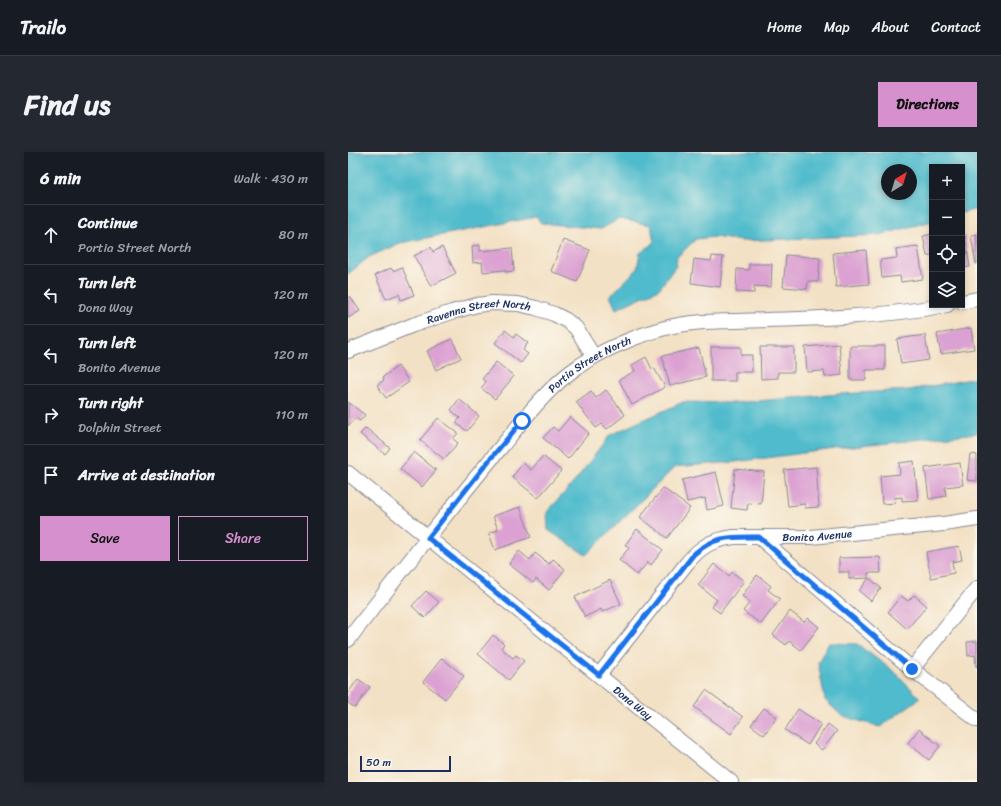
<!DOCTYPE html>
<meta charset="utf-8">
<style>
:root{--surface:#171b24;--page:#242831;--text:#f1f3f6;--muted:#9ea1a6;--line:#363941;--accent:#d690ce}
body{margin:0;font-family:Sriracha,sans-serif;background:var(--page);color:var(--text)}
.controls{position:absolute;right:12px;top:12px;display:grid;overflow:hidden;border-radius:0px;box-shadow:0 2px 6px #0003}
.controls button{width:36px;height:36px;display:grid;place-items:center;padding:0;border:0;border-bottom:1px solid var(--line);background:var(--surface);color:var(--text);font:20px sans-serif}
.compass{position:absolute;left:533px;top:12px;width:36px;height:36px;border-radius:50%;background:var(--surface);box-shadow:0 2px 6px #0003;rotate:38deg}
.scale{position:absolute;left:12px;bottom:10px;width:91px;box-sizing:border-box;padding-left:4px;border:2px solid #1b2f5e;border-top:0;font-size:11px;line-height:14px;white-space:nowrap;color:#1b2f5e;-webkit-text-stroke:3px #fbf7ec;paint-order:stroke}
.stop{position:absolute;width:12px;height:12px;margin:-9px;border:3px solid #1a73e8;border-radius:50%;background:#fff}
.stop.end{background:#1a73e8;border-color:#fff;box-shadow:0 1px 4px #0008}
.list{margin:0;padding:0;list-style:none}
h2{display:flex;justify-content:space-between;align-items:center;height:52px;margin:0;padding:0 16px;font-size:17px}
h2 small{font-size:13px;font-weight:400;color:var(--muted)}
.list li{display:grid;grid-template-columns:26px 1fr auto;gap:12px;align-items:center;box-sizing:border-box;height:60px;padding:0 16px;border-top:1px solid var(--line)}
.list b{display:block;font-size:15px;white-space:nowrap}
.list p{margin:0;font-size:13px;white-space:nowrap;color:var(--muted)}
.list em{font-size:13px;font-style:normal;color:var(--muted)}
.actions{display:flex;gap:8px;padding:12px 16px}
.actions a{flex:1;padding:9px 0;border:1px solid var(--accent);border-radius:0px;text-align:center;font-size:14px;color:var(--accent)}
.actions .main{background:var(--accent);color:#111}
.icon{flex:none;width:22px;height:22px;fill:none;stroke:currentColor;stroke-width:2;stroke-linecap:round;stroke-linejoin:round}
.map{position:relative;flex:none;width:629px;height:630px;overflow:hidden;border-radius:0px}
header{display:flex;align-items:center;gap:24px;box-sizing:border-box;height:56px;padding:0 20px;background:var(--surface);border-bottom:1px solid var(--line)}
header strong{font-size:19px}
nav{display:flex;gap:22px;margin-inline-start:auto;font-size:14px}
.intro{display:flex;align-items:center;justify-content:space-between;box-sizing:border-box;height:96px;padding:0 24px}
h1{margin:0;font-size:28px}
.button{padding:10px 18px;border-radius:0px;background:var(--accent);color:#111;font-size:14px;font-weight:700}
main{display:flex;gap:24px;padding:0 24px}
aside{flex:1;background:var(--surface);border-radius:0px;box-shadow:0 2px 6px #0003}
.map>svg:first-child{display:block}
</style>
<header>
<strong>Trailo</strong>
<nav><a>Home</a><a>Map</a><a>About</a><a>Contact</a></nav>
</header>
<div class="intro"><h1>Find us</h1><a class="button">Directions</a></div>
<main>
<aside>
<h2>6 min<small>Walk · 430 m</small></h2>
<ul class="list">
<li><svg class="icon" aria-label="ahead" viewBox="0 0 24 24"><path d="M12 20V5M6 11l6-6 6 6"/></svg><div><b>Continue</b><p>Portia Street North</p></div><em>80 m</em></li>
<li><svg class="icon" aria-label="left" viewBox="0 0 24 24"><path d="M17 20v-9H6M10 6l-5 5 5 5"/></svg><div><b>Turn left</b><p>Dona Way</p></div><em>120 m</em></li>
<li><svg class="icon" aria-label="left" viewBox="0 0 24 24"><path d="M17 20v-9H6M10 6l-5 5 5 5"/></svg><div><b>Turn left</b><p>Bonito Avenue</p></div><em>120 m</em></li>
<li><svg class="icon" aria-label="right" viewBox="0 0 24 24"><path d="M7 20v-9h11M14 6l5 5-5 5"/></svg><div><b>Turn right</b><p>Dolphin Street</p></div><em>110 m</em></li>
<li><svg class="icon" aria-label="arrive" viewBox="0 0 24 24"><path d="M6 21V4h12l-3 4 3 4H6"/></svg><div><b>Arrive at destination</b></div></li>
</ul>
<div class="actions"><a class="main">Save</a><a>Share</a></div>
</aside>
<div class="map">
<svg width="629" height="630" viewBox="0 0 629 630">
<rect width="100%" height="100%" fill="#fbf7ec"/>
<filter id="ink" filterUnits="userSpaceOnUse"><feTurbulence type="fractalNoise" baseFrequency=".025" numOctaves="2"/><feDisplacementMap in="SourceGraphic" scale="8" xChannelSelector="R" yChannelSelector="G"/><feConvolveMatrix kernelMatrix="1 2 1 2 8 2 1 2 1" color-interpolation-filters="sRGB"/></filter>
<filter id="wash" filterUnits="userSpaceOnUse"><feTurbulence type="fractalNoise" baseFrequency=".012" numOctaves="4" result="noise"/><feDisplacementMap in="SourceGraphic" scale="16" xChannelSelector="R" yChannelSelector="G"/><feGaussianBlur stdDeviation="0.9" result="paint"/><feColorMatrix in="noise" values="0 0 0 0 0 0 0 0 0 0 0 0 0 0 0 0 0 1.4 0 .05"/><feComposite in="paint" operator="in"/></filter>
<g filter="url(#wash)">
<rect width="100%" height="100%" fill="#f3e1c5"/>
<path fill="#50bbcc" stroke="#367595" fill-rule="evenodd" d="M0 0H629V57L614 61V15H584V69L532 83 394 89 366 85 348 87 329 105 328 114 311 137 268 157 262 144 289 117 292 101 306 91 303 73 271 67 253 77 193 71 188 65 52 91 21 105 0 122ZM539 18H563V42H539Z
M629 226V281L487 297 387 310 327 315 238 403 200 378 199 360 227 329 262 283 335 250 385 251 492 242 561 238Z
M481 491 509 492 548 521 572 546 532 575 494 564 477 548 470 510Z"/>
<g id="blocks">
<path fill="#dba1d2" d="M584 82V103L579 104 575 84Z
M629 82V112H628L623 84Z
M617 84 622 115 614 116V85Z
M215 88 242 98 229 130 203 119Z
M132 93V99L164 96 166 119 157 120V118L135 120 134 110 125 111 124 94Z
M570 94 575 127 553 130 552 124 534 126 532 108 549 106 548 97Z
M83 95 85 100 94 95 108 121 83 134 66 104Z
M518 98 521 132 488 135 485 101Z
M438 103 472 106 470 130 460 129 459 137 435 135Z
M364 104 375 105 372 135 343 131 346 107 363 109Z
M401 112H424L423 135 406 134V141L388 140 389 117 401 118Z
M54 115 66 143 53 148 51 142 38 147 27 123 43 116 45 119Z
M2 144 12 159 0 166V146Z
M623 176 626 197 593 202 589 182Z
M157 178 166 185 168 182 180 191 175 198 180 202 173 211 147 191Z
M577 183 581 208 553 212 549 187Z
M104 187 113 206 88 218 79 199Z
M491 192 494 223 477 225 476 219 459 220 457 195Z
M502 194H537V218H518V228H502Z
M363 195H393V203H404V220H387V229H363Z
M412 195H446V220H430V226L413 227Z
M351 196 358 225 322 234 314 204Z
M298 205 304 217 306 216 317 235 284 253 271 228 287 219 284 213Z
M148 210 166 224 147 247 133 236 138 230 134 227Z
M50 214 61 230 38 246 29 233 36 228 35 225Z
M258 238 277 263 259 277 254 272 248 276 228 250 243 239 248 246Z
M111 247 131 264 119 279 108 271 112 266 103 258Z
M0 250 17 263 12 269 7 266 0 274Z
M222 265 241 281 220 307 195 286 205 275 210 279Z
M90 266 110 281 105 287 110 291 96 307 72 288Z
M18 276 42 296 37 302 12 282Z
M66 300 88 318 74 335 52 317Z
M622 302 629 303V329L619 328Z
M195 304 213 319 190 346 164 325 175 311 183 318Z
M566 309 570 348 554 349V345L546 346 547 351 534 352 532 324 552 322 551 311Z
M612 311 615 333 597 335 598 344 581 347 577 316Z
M468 315 471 355 457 356V352L440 354 436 318Z
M387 317 416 320 413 352 400 351 399 358 383 356Z
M368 320 376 354 359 358 357 346 339 350 334 328Z
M315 336 342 356 319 386 292 365Z
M172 355 183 385 147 398 141 381 150 378 145 364Z
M289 377 315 398 303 413 300 410 289 423 271 408 281 396 277 393Z
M611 394 614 408 604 410 606 421 583 426 578 400Z
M171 399 182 408 187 401 201 412 205 407 217 417 201 438 188 427 185 431 161 412Z
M532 405 533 421H520V426L501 427V420H491V406Z
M366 412 381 424 384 420 396 429 372 461 364 455 369 448 350 433Z
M409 423 423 434 420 438 432 447 413 472 395 459 402 450 394 444Z
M521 426 533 436 523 449 511 439Z
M262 428 273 452 254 460 253 457 237 465 227 445Z
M78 439 91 450 77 466 64 454Z
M566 443 579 454 559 477 540 460 553 444 560 449Z
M442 459 456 470 460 466 471 475 453 498 441 489 438 493 425 483Z
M145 483 156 492 153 496 165 506 168 503 176 509 161 528 130 502Z
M629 489V515H628L627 503 620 504 619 490Z
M94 506 116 524 97 547 75 530Z
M10 527 22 535 7 556 0 551V541Z
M358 538 395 565 383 582 346 555Z
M416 556 429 565 416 583 403 573Z
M450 557 473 572 460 593 437 578Z
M480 572 489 579 474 598 466 592Z
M571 577 592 594 581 608 560 591Z"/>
</g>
</g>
<g filter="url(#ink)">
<use href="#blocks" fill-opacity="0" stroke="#878892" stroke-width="1"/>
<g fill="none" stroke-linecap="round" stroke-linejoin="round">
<defs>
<g id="minor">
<path d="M614 150 629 147"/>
<path id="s1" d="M0 199 65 173 104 160 129 153 144 151 170 152 188 156 206 162 218 168 228 176 246 205"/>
<path id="s2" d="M0 321 383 630"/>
<path d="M411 385 564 517 629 568"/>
<path id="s3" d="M0 488C51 423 101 357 154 294 176 267 202 233 231 214 254 198 290 183 317 176 329 173 342 171 355 170 437 167 519 168 599 153"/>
<path d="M564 517 629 436"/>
<path id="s4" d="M251 523 339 411C353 394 364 388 386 385H463L596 372 629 367"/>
</g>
</defs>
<use href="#minor" stroke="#878892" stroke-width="16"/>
<use href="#minor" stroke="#fff" stroke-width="14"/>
</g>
</g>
<g fill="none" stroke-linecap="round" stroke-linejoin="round" filter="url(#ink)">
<path stroke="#1a73e8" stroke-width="5" d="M174 269 139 311 80 386 251 523 346 402C368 383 383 385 411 385L564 517"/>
</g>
<g text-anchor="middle" stroke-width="3" stroke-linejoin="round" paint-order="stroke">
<g font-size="11" fill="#1b2f5e" stroke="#fbf7ec">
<text dy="4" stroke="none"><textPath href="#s1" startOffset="138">Ravenna Street North</textPath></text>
<text dy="4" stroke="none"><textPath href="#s3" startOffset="369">Portia Street North</textPath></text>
<text dy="4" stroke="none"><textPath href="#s4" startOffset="281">Bonito Avenue</textPath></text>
<text dy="4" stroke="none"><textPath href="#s2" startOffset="366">Dona Way</textPath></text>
</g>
</g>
</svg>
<div class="controls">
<button>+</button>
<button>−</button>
<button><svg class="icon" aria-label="locate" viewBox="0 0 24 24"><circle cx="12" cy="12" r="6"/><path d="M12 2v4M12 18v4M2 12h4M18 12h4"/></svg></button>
<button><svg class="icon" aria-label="layers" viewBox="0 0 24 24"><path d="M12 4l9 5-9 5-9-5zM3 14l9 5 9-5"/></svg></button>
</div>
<svg class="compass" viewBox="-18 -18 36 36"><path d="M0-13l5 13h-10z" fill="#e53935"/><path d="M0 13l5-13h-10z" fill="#9ea1a6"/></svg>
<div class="scale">50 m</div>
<div class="stop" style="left:174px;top:269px"></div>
<div class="stop end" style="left:564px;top:517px"></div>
</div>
</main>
